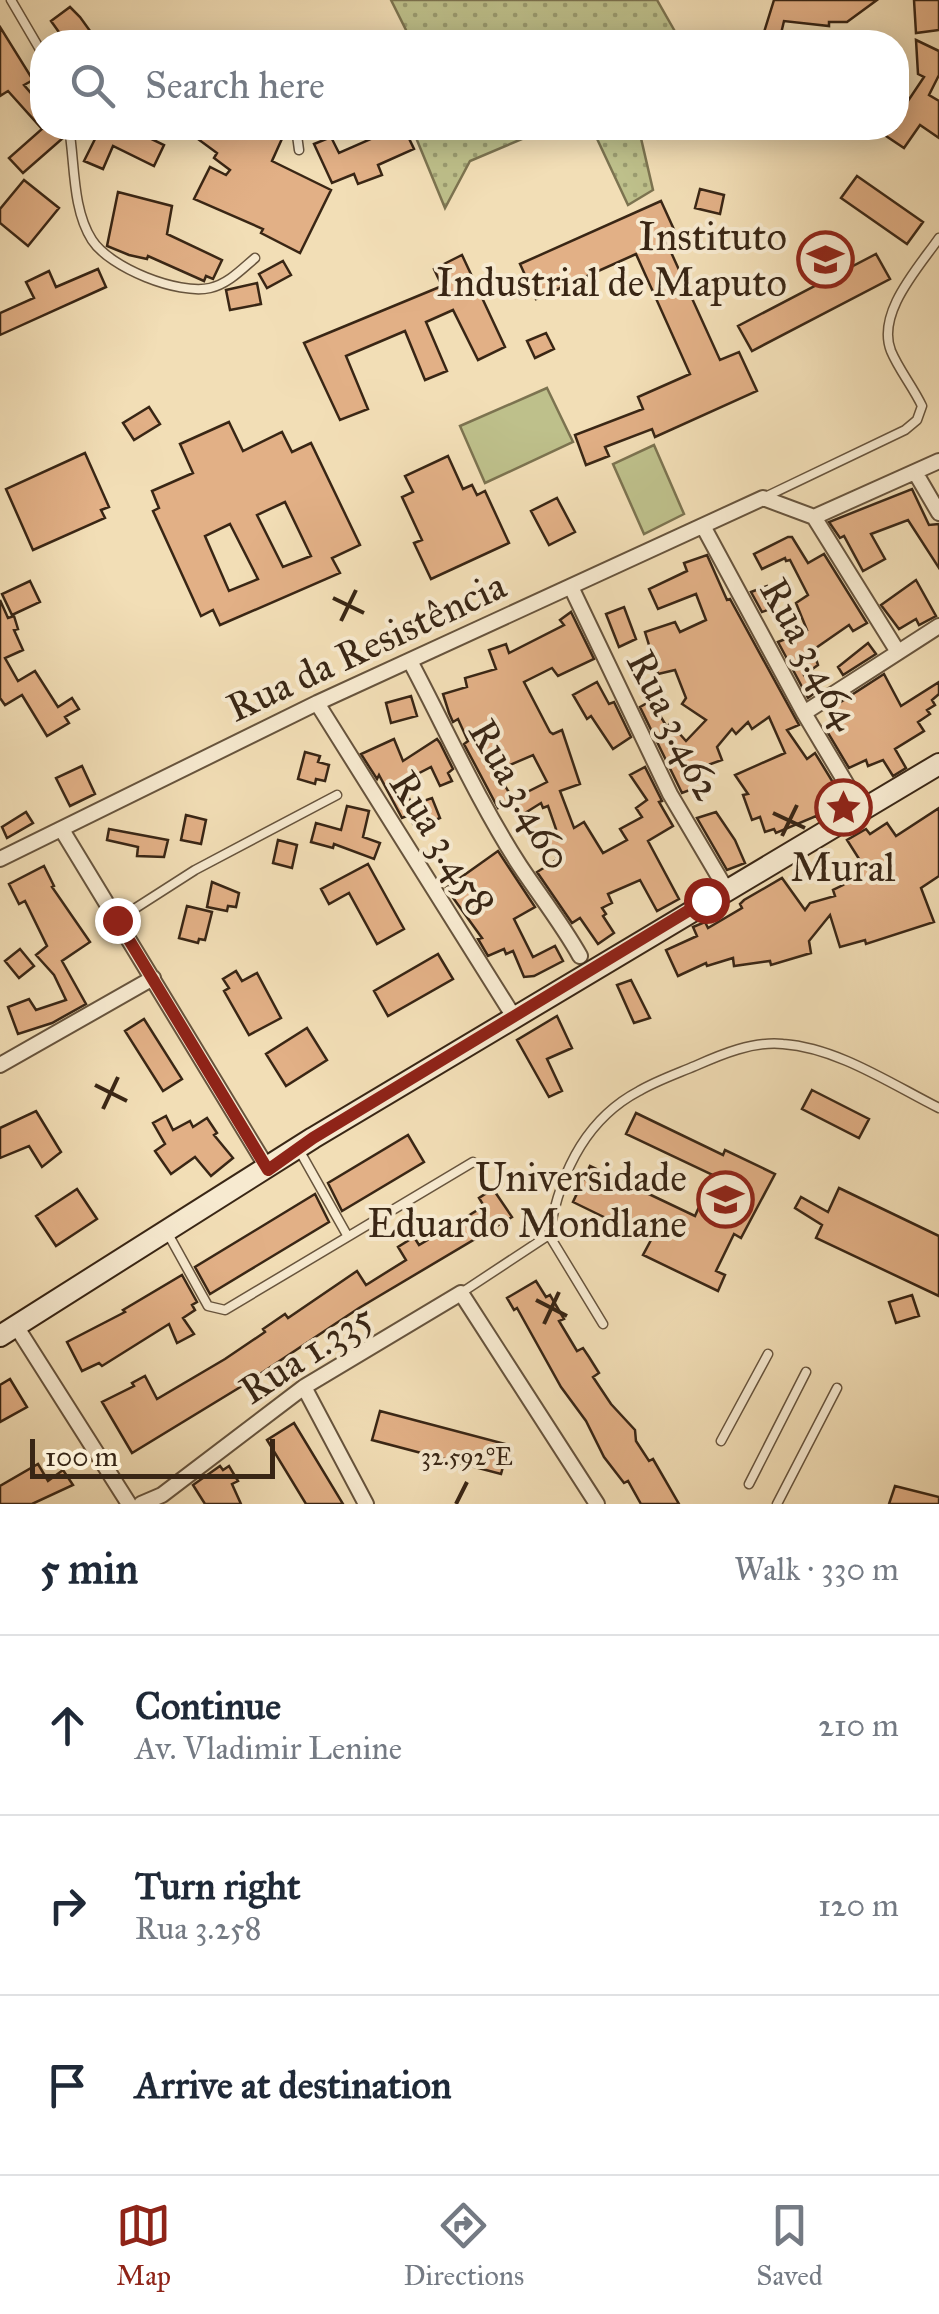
<!DOCTYPE html>
<meta charset="utf-8">
<style>
:root{--surface:#fff;--page:#f6f6f7;--text:#1f2937;--muted:#747a83;--line:#e0e1e3;--accent:#8f2418}
body{margin:0;font-family:"IM FELL Great Primer",serif;background:var(--page);color:var(--text)}
.scale{position:absolute;left:30px;bottom:25px;width:245px;box-sizing:border-box;padding-left:10px;border:5px solid #392615;border-top:0;font-size:28px;line-height:35px;white-space:nowrap;color:#392615;-webkit-text-stroke:8px #f7ead0;paint-order:stroke}
.stop{position:absolute;width:30px;height:30px;margin:-22px;border:8px solid #8f2418;border-radius:50%;background:#fff}
.stop.end{background:#8f2418;border-color:#fff;box-shadow:0 2px 10px #0008}
.list{margin:0;padding:0;list-style:none}
h2{display:flex;justify-content:space-between;align-items:center;height:130px;margin:0;padding:0 40px;font-size:42px}
h2 small{font-size:32px;font-weight:400;color:var(--muted)}
.list li{display:grid;grid-template-columns:65px 1fr auto;gap:30px;align-items:center;box-sizing:border-box;height:180px;padding:0 40px;border-top:2px solid var(--line)}
.list b{display:block;font-size:38px;white-space:nowrap}
.list p{margin:0;font-size:32px;white-space:nowrap;color:var(--muted)}
.list em{font-size:32px;font-style:normal;color:var(--muted)}
.icon{flex:none;width:55px;height:55px;fill:none;stroke:currentColor;stroke-width:2;stroke-linecap:round;stroke-linejoin:round}
.map{position:relative;flex:none;width:939px;height:1504px;overflow:hidden}
.search{position:absolute;background:var(--surface);box-shadow:0 5px 25px #0003;left:30px;right:30px;top:30px;height:110px;display:flex;align-items:center;gap:25px;box-sizing:border-box;padding:0 35px;border-radius:40px;color:var(--muted);font-size:38px}
.sheet{height:670px;background:var(--surface)}
nav{display:flex;justify-content:space-around;align-items:center;box-sizing:border-box;height:140px;border-top:2px solid var(--line);background:var(--surface);font-size:28px;color:var(--muted)}
nav a{display:grid;justify-items:center;gap:5px}
nav .on{color:var(--accent)}
.map>svg:first-child{display:block}
</style>
<div class="map">
<svg width="939" height="1504" viewBox="0 0 939 1504">
<defs>
<pattern id="grass-dots" width="8" height="8" patternUnits="userSpaceOnUse" patternTransform="scale(2.5)"><rect width="8" height="8" fill="#bec08b"/><path d="M2 2h.1M6 6h.1" fill="none" stroke="#9b9c70" stroke-width="1.8" stroke-linecap="round"/></pattern>
</defs>
<rect width="100%" height="100%" fill="#f2deb6"/>
<filter id="stains"><feTurbulence type="fractalNoise" baseFrequency=".002" numOctaves="4"/><feColorMatrix values="0 0 0 0 .2 0 0 0 0 .09 0 0 0 0 .02 0 0 0 .5 -.17"/></filter>
<radialGradient id="worn" r=".72"><stop offset=".6" stop-color="#630" stop-opacity="0"/><stop offset="1" stop-color="#630" stop-opacity=".3"/></radialGradient>
<path fill="url(#grass-dots)" stroke="#7c7350" stroke-width="2.5" d="M391 0H657L677 35 674 42H412Z
M412 128H548L470 161 445 208Z
M592 128H642L640 134 653 190 628 205Z"/>
<path fill="#bec08b" stroke="#7c7350" stroke-width="2.5" d="M547 388 573 442 485 483 460 426Z
M654 445 684 514 644 534 613 464Z"/>
<path fill="#e2b086" stroke="#392615" stroke-width="2.5" fill-rule="evenodd" d="M774 0H877L847 22H829V26L784 21 779 42H761Z
M914 0H939V30L916 33Z
M70 7 80 17 98 42H66L51 21Z
M0 27 33 80 24 85 42 106V128H62L63 138 23 173 9 158 42 129 8 91 0 96Z
M916 40 939 51V75L929 95 939 101V138L920 125 904 148 874 128H896V107L902 110 924 77 918 74Z
M76 128H137L135 131 164 145 154 166 113 146 103 169 84 161 95 139Z
M183 128H278L285 132 272 161 331 190 300 253 261 233 263 229 194 199 210 167 226 175 230 170 214 158 217 153Z
M385 128H404L414 149 378 165 382 175 358 184 354 174 332 183 314 144 331 137 339 153 387 132Z
M857 176 923 222 907 244 841 198Z
M24 180 59 208 28 246 0 223V209Z
M700 189 724 195 720 214 695 208Z
M118 192 172 206 167 234 222 260 213 279 206 276 204 281 148 256 147 259 129 255 107 246Z
M661 201 676 234 665 239 720 360 739 352 757 391 655 437 652 429 605 447 609 456 586 465 575 435 643 409 638 397 690 374 636 254 536 299 520 264Z
M876 254 890 279 752 351 738 326Z
M462 255 505 347 478 360 453 310 426 322 447 371 425 380 405 331 346 356 368 409 340 420 304 343 442 286 434 269Z
M283 261 291 275 267 288 259 274Z
M98 269 106 287 0 335V313L34 298 26 282 49 271 56 287Z
M257 283 261 304 230 310 226 290Z
M546 333 554 349 535 358 527 341Z
M149 407 160 424 134 440 123 423Z
M229 422 243 451 282 432 292 452 311 443 360 545 332 558 340 573 220 625 213 610 201 616 153 511 159 508 152 491 193 473 180 444ZM285 502 311 556 283 567 257 515ZM230 524 258 579 229 591 205 536Z
M85 453 109 507 101 510 105 518 33 550 6 489Z
M448 456 463 489 472 485 477 495 485 491 509 543 431 579 414 543 422 540 402 497 413 492 405 476Z
M912 489 929 525 939 524V568L908 520 871 534 885 559 863 571 844 536 840 538 829 522Z
M557 498 575 532 549 545 531 511Z
M788 537H792L808 563 824 554 867 623 853 631 849 625 813 650 818 665 804 675 816 692 808 698 778 642 807 630 796 603 808 595 790 560 786 561 785 558 762 569 754 554Z
M707 555 727 600 730 599 799 725 787 730 807 759 815 753 837 789 832 796 838 806 819 820 816 816 776 833 774 829 765 832 760 817 752 820 743 795 748 794 735 775 785 753 769 717 752 729 748 722 736 734 732 729 717 747 722 760 688 772 695 788 682 793 640 707 651 701 667 727 670 723 686 741 706 720 682 704 686 698 675 670 658 674 645 632 675 622 680 632 706 620 696 594 658 609 649 589 687 571 684 563Z
M916 580 936 616 919 625 916 619 899 629 881 605Z
M30 581 40 602 12 615 2 594Z
M767 586 776 607 762 612 751 592Z
M0 600 8 618 14 616 18 629 14 630 23 650 5 658 18 681 35 671 58 707 72 698 79 709 65 717 69 723 47 736 22 695 5 705 0 698Z
M624 607 636 639 619 647 606 614Z
M571 612 594 659 558 676 552 668 524 682 550 732 553 734 562 730 580 784 560 791 574 828 584 822 603 853 627 840 620 829 642 817 636 808 647 800 630 775 645 767 662 801 659 802 673 826 648 841 679 899 657 911 640 880 608 894 612 903 602 908 606 914 603 916 614 933 598 944 580 918 572 923 537 872 558 859 544 838 556 829 548 806 543 808 541 803 517 818 508 803 498 808 464 744 468 741 458 719 453 722 449 713 443 694 467 687 465 678 496 669 489 650 506 644 509 653 564 625 560 620ZM533 755 547 782 513 799 496 771Z
M868 643 876 654 843 675 838 667Z
M884 674 901 706 939 682V694L932 700 935 705 927 710 930 714 918 722 924 731 895 749 906 768 893 776 883 760 868 766 866 760 849 768 825 728 840 719 833 707Z
M597 682 609 704 614 702 631 737 613 749 591 716 587 719 573 695Z
M411 696 417 716 391 723 386 703Z
M394 739 403 761 437 739 440 743 453 769 448 773 452 781 440 786 431 767 402 782 412 805 432 798 440 818 415 828 409 815 402 818 379 775 377 779 361 754Z
M305 752 320 756 318 762 329 765 325 781 316 779 315 784 298 779Z
M82 766 95 794 70 806 56 778Z
M347 806 369 811 363 837 380 843 374 859 334 844 333 848 311 842 316 823 341 830Z
M939 808V876L921 888 934 922 866 944 865 940 840 947 830 915 809 941 811 953 771 965 770 961 734 966 733 958 707 966 706 963 678 976 666 950 697 936 693 927 705 922 708 928 742 908 740 904 744 900 782 878 805 910 810 903 835 896 833 890 843 885 838 877 861 862 847 840 866 829 870 834 887 823 896 836Z
M26 812 33 823 7 838 2 827Z
M716 812 735 840 745 863 727 870 697 818Z
M186 815 206 820 201 844 181 840Z
M109 829 168 840 164 857 137 856 138 847 107 840Z
M278 840 297 845 292 868 273 863Z
M498 851 535 907 514 919 533 957 555 946 563 961 534 976 524 977 513 951 506 954 504 949 488 956 478 939 482 938 446 888Z
M368 864 404 929 377 944 349 893 329 904 321 889Z
M44 866 54 886 52 887 90 942 62 961 86 1004 52 1023 18 1034 8 1007 29 999 36 1010 66 1000 54 975 36 955 47 946 25 901 19 904 9 884Z
M212 882 239 893 236 907 228 906 227 911 207 907Z
M187 906 212 912 205 940 199 939 198 943 179 938Z
M20 949 34 966 19 978 5 961Z
M438 954 453 979 388 1016 374 991Z
M236 971 242 981 257 973 281 1018 249 1035 224 991 229 988 223 979Z
M631 980 650 1018 634 1023 617 985Z
M557 1016 572 1048 547 1059 562 1091 549 1097 517 1040Z
M144 1019 182 1079 163 1091 125 1031Z
M307 1028 327 1060 286 1086 266 1054Z
M812 1090 869 1119 859 1138 802 1109Z
M36 1111 61 1152 42 1167 29 1146 0 1158V1128Z
M636 1113 723 1155 725 1150 775 1174 741 1238 734 1234 716 1271 725 1275 718 1291 643 1255 651 1240 573 1202 590 1166 695 1216 713 1175 626 1134Z
M166 1116 173 1130 190 1121 193 1127 207 1118 217 1133 214 1135 233 1158 211 1176 195 1157 171 1174 155 1151 165 1144 153 1123Z
M408 1135 424 1162 342 1211 328 1183Z
M839 1188 939 1236V1296L816 1238 822 1225 795 1208 801 1197 828 1212Z
M77 1189 97 1219 56 1246 36 1216Z
M493 1189 512 1217 359 1308 242 1386 132 1453 102 1402 134 1386 132 1383 145 1376 157 1399 225 1359 265 1332 263 1329 285 1314 288 1318 357 1271 366 1285 406 1260 398 1247 414 1237 419 1245 458 1222 484 1206 479 1198Z
M315 1194 329 1222 210 1294 195 1267Z
M182 1275 197 1302 192 1305 195 1310 183 1318 194 1334 177 1343 169 1324 102 1366 99 1363 82 1371 67 1342 125 1312 123 1310Z
M536 1281 546 1297 550 1295 564 1319 559 1321 577 1351 583 1348 589 1357 599 1373 593 1377 611 1404 635 1430 636 1441 649 1461 653 1459 679 1504H641L628 1481 624 1483 604 1457 586 1421 561 1387 517 1308 514 1310 507 1298Z
M912 1295 919 1316 896 1323 889 1302Z
M10 1379 27 1407 0 1422V1385Z
M380 1411 509 1445 501 1474 372 1440Z
M294 1423 343 1504H306L267 1440Z
M38 1464 48 1481 63 1470 73 1485 32 1504H0V1486Z
M220 1466 223 1470 229 1466 238 1481 232 1484 241 1504H205L193 1485Z
M895 1486 939 1497V1504H889Z"/>
<g fill="none" stroke-linecap="round" stroke-linejoin="round">
<defs>
<path id="service" d="M11 0 42 53
M69 128C75 163 72 209 92 240 110 268 178 295 210 288 228 284 242 269 255 258
M296 128 299 150
M763 498 905 430 917 420 922 406C913 387 899 370 891 351 876 313 919 267 939 238
M117 920 195 870 337 795
M298 1148 347 1235
M167 1232 208 1306 225 1310 473 1162
M549 1235 603 1324
M461 1293 549 1235C559 1177 584 1120 639 1091 656 1081 676 1074 695 1066 722 1054 753 1041 783 1044 838 1048 891 1084 939 1108
M721 1441 768 1354
M749 1484 806 1372
M777 1504 837 1388"/>
<path id="minor" d="M915 472 939 513
M814 517 898 652
M703 526 804 713 862 810
M571 587 670 794 726 889
M410 661C446 729 478 801 520 866 540 896 562 924 580 956
M317 703 514 1017
M804 713 939 626
M62 830 268 1169
M0 859 317 703 763 498 814 517 939 461
M0 1065 153 978
M16 1326 129 1504
M304 1387 366 1504
M141 1504 162 1495 304 1387 461 1293 597 1504"/>
<path id="secondary" d="M0 1336 313 1138 939 764"/>
</defs>
<use href="#service" stroke="#67543d" stroke-width="11"/>
<use href="#minor" stroke="#67543d" stroke-width="18"/>
<use href="#secondary" stroke="#392615" stroke-width="24"/>
<use href="#service" stroke="#f7ead0" stroke-width="8"/>
<use href="#minor" stroke="#f7ead0" stroke-width="14"/>
<use href="#secondary" stroke="#f7ead0" stroke-width="20"/>
</g>
<g fill="none" stroke-linecap="round" stroke-linejoin="round">
<path stroke="#8f2418" stroke-width="12" d="M117 920 268 1170 313 1138 706 900"/>
</g>
<path fill="none" stroke="#392615" stroke-width="4" d="M333 598 364 613M341 621 356 590M773 813 805 828M782 836 797 805M95 1085 127 1101M103 1109 118 1077M536 1300 567 1316M544 1324 559 1292M456 1504 467 1482"/>
<defs>
<symbol id="school-ring" viewBox="-11 -11 22 22"><circle r="9.5" fill="#f7ead0" stroke="#8f2418" stroke-width="1.5"/><path d="M0-5L7-2L0 1L-7-2ZM-4 1L0 2.5L4 1V4Q0 6-4 4Z" fill="#8f2418"/></symbol>
<symbol id="sight-ring" viewBox="-11 -11 22 22"><circle r="9.5" fill="#f7ead0" stroke="#8f2418" stroke-width="1.5"/><path d="M0-6L1.8-2.2L6-1.7L2.9 1.2L3.7 5.4L0 3.3L-3.7 5.4L-2.9 1.2L-6-1.7L-1.8-2.2Z" fill="#8f2418"/></symbol>
<symbol id="university-ring" viewBox="-11 -11 22 22"><circle r="9.5" fill="#f7ead0" stroke="#8f2418" stroke-width="1.5"/><path d="M0-5L7-2L0 1L-7-2ZM-4 1L0 2.5L4 1V4Q0 6-4 4Z" fill="#8f2418"/></symbol>
</defs>
<g fill-rule="evenodd">
<use href="#school-ring" x="794" y="228" width="63" height="63"/>
<use href="#sight-ring" x="812" y="776" width="63" height="63"/>
<use href="#university-ring" x="694" y="1168" width="63" height="63"/>
</g>
<g text-anchor="middle" stroke-width="8" stroke-linejoin="round" paint-order="stroke">
<g font-size="40" fill="#392615" stroke="#f7ead0" text-anchor="end">
<text x="787" y="250">Instituto<tspan x="787" dy="46">Industrial de Maputo</tspan></text>
<text x="843" y="881" text-anchor="middle">Mural</text>
<text x="687" y="1191">Universidade<tspan x="687" dy="46">Eduardo Mondlane</tspan></text>
</g>
<g font-size="40" fill="#392615" stroke="#f7ead0">
<text transform="translate(366 646) rotate(-25)" y="14">Rua da Resistência</text>
<text transform="translate(811 653) rotate(61)" y="14">Rua 3.464</text>
<text transform="translate(675 725) rotate(63)" y="14">Rua 3.462</text>
<text transform="translate(521 794) rotate(60)" y="14">Rua 3.460</text>
<text transform="translate(443 843) rotate(58)" y="14">Rua 3.458</text>
<text transform="translate(306 1353) rotate(-33)" y="14">Rua 1.335</text>
</g>
</g>
<g font-size="25" text-anchor="middle" fill="#392615" stroke="#f7ead0" stroke-width="8" stroke-linejoin="round" paint-order="stroke">
<text x="467" y="1465">32.592°E</text>
</g>
<rect width="100%" height="100%" filter="url(#stains)"/>
<rect width="100%" height="100%" fill="url(#worn)"/>
</svg>
<div class="scale">100 m</div>
<div class="stop" style="left:706px;top:900px"></div>
<div class="stop end" style="left:117px;top:920px"></div>
<div class="search"><svg class="icon" aria-label="search" viewBox="0 0 24 24"><circle cx="10" cy="10" r="6"/><path d="M15 15l6 6"/></svg>Search here</div>
</div>
<section class="sheet">
<h2>5 min<small>Walk · 330 m</small></h2>
<ul class="list">
<li><svg class="icon" aria-label="ahead" viewBox="0 0 24 24"><path d="M12 20V5M6 11l6-6 6 6"/></svg><div><b>Continue</b><p>Av. Vladimir Lenine</p></div><em>210 m</em></li>
<li><svg class="icon" aria-label="right" viewBox="0 0 24 24"><path d="M7 20v-9h11M14 6l5 5-5 5"/></svg><div><b>Turn right</b><p>Rua 3.258</p></div><em>120 m</em></li>
<li><svg class="icon" aria-label="arrive" viewBox="0 0 24 24"><path d="M6 21V4h12l-3 4 3 4H6"/></svg><div><b>Arrive at destination</b></div></li>
</ul>
</section>
<nav>
<a class="on"><svg class="icon" aria-label="map" viewBox="0 0 24 24"><path d="M3 6l6-2 6 2 6-2v14l-6 2-6-2-6 2zM9 4v14M15 6v14"/></svg>Map</a>
<a><svg class="icon" aria-label="directions" viewBox="0 0 24 24"><path d="M12 3l9 9-9 9-9-9zM9 14v-3h6M13 9l2 2-2 2"/></svg>Directions</a>
<a><svg class="icon" aria-label="saved" viewBox="0 0 24 24"><path d="M7 4h10v16l-5-4-5 4z"/></svg>Saved</a>
</nav>
